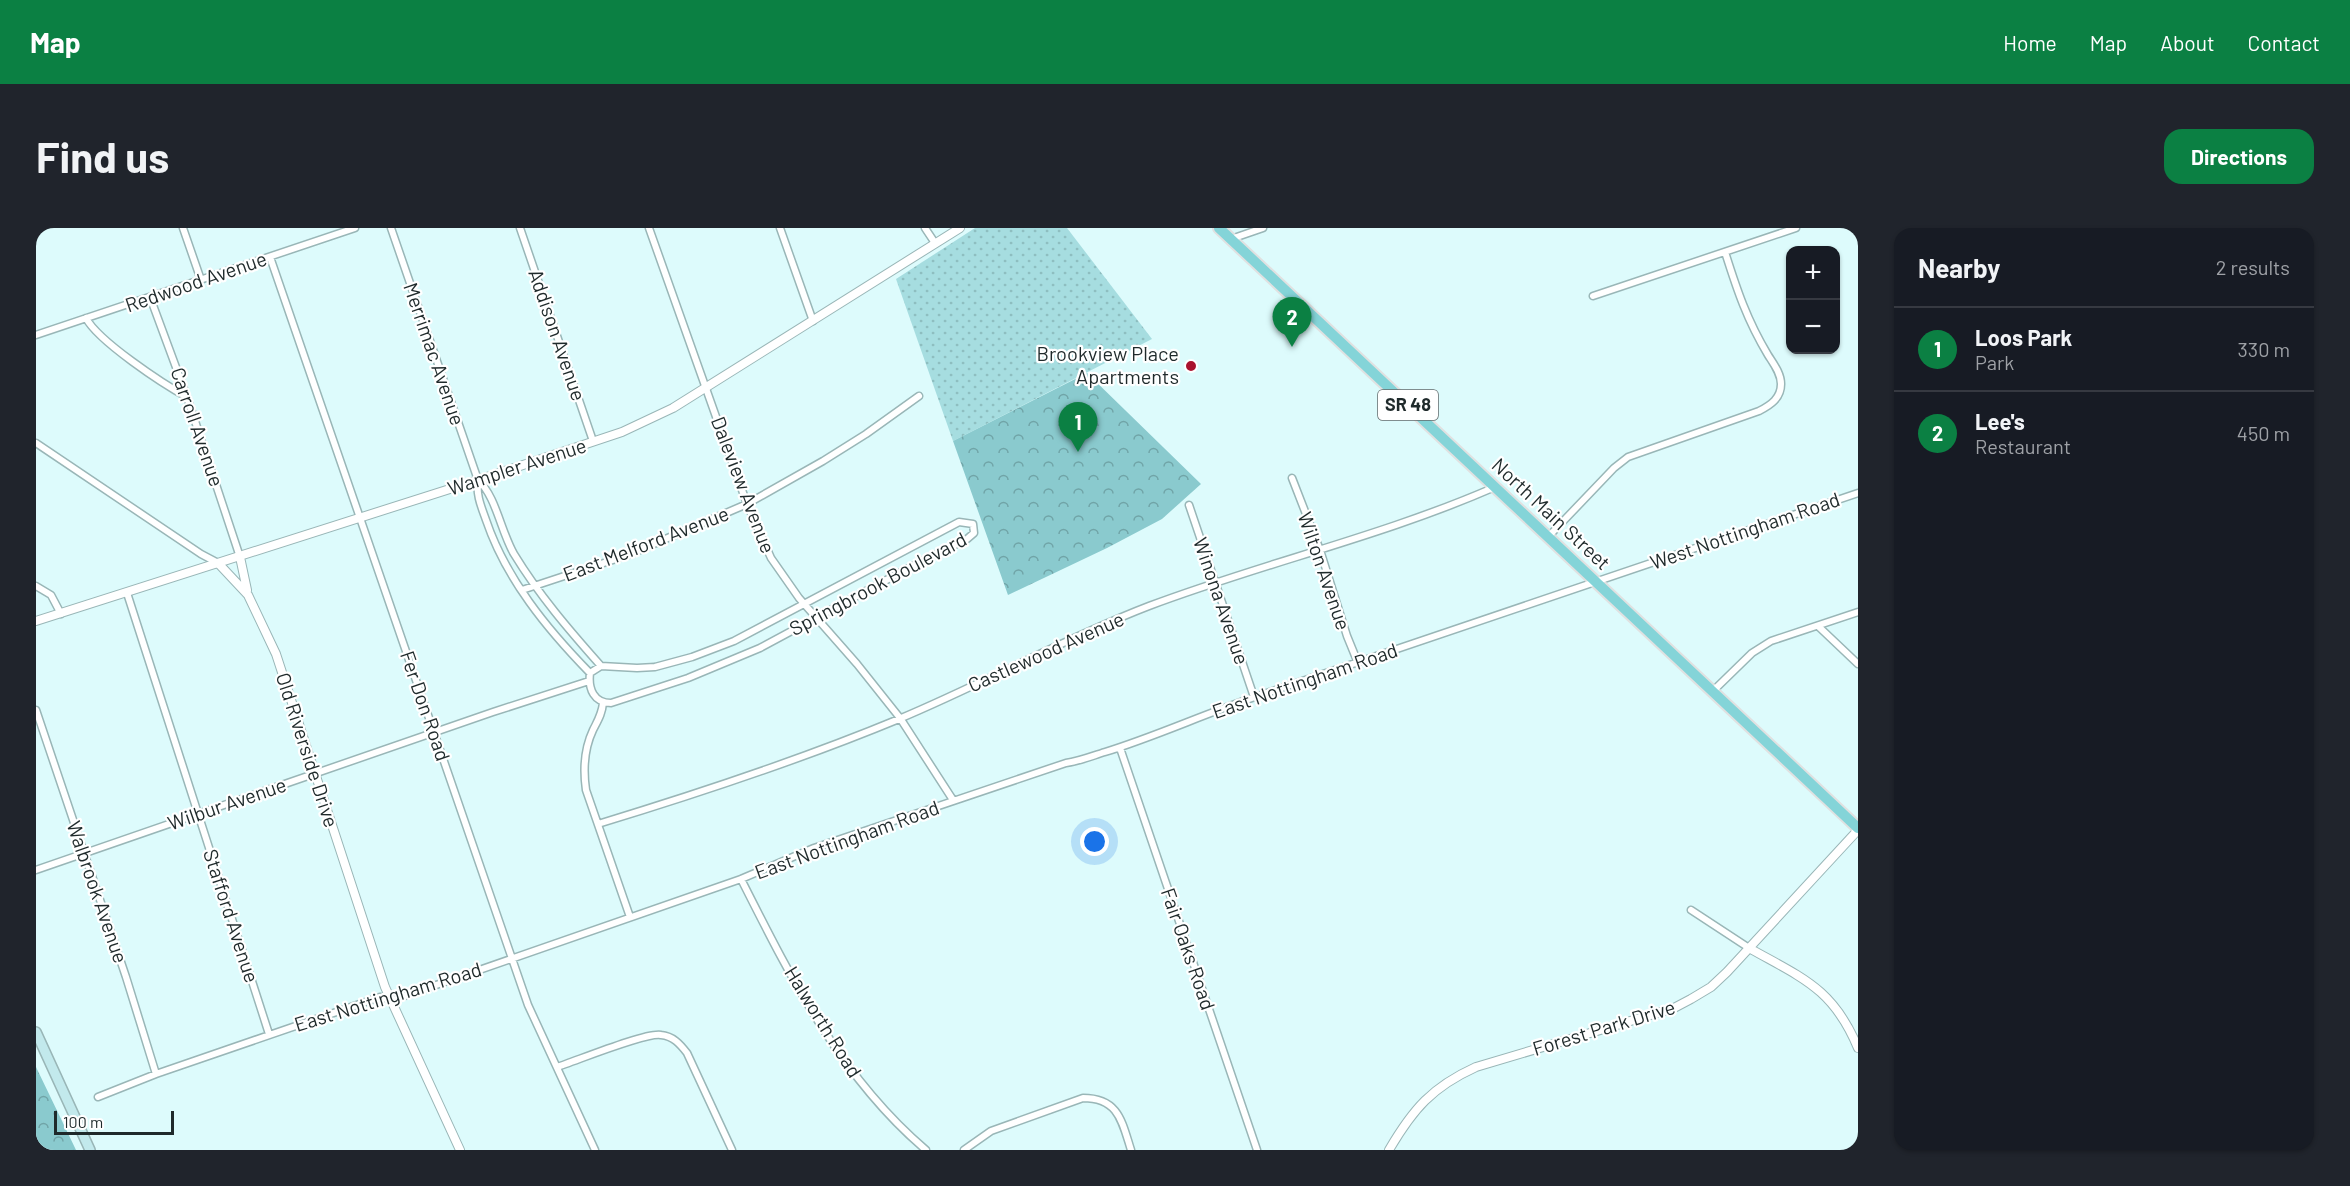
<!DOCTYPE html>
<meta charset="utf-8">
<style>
:root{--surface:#171b24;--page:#20242c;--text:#f1f3f6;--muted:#9ea1a6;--line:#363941;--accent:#0b8043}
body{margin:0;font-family:Barlow,sans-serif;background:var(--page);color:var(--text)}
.controls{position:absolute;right:18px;top:18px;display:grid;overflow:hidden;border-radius:12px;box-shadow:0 2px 4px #0004}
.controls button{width:54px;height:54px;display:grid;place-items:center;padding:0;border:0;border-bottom:2px solid var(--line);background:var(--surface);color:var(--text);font:30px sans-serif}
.scale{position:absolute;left:18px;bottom:15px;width:120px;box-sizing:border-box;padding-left:6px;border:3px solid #1f2a2b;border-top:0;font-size:16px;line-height:21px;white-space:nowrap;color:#1f2a2b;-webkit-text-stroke:4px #fff;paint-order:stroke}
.you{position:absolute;left:1059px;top:614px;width:21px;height:21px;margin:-15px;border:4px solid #fff;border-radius:50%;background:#1a73e8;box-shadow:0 0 0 9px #1a73e833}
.badge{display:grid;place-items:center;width:39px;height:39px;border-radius:50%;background:var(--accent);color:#fff;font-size:20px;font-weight:700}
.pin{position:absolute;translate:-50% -50px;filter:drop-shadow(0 2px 3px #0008)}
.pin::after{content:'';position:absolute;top:32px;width:21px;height:18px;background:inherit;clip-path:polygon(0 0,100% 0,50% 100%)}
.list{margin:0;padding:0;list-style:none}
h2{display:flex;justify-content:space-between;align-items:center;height:78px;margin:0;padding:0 24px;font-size:26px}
h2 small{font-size:20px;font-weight:400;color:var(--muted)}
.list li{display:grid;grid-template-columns:39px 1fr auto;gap:18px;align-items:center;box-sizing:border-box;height:84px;padding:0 24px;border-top:2px solid var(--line)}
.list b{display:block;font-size:22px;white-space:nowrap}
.list p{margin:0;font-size:20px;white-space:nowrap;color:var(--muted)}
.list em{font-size:20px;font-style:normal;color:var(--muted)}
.map{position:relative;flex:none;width:1822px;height:922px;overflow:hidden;border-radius:18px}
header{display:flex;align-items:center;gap:36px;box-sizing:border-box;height:84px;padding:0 30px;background:var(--accent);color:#fff}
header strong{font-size:28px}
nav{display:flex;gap:33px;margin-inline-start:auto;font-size:21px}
.intro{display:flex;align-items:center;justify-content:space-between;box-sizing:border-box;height:144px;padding:0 36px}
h1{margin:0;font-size:42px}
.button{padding:15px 27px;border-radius:18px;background:var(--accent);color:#fff;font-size:21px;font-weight:700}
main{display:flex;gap:36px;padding:0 36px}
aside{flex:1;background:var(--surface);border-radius:18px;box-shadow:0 2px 4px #0004}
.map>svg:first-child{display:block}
</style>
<header>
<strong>Map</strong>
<nav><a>Home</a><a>Map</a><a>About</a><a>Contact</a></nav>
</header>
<div class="intro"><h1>Find us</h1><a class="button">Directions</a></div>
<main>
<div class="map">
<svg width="1822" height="922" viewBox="0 0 1822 922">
<defs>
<pattern id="grass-dots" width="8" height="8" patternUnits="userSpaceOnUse" patternTransform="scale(1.5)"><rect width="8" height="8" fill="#a6dde0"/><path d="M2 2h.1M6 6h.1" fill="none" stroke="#8ebec0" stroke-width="1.8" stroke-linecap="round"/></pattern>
<pattern id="forest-crowns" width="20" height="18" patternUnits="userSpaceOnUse" patternTransform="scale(1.5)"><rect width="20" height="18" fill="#8acace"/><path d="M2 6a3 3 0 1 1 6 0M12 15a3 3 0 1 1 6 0" fill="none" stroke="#70a4a7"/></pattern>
</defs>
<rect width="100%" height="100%" fill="#ddfbfc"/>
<path fill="url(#grass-dots)" d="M939 0H1031L1116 111 917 213 860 51Z"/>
<path fill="url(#forest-crowns)" d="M1051 145 1165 256 1126 291 1071 320 972 367 917 213Z
M0 839 40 922H0Z"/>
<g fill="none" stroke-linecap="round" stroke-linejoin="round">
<defs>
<path id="minor" d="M147 0 165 52
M355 0 442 252C440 267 445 278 450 292 470 351 511 401 554 445
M484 0 557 213
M613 0 711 276 735 330 763 370 821 436 864 490 917 572
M744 0 777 93
M889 0 899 15
M1195 11 1227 0
M234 29 492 777 559 922
M1557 68 1760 0
M114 69 151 169 204 329
M50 90C62 113 127 156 151 169
M0 107 319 0
M0 215 165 326 182 335
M1256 250 1284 322 1311 408 1322 435
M442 252C460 268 465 304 478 326 503 367 533 402 565 438
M1153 277 1218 469
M923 294 937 296 938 305 931 311 882 335 724 420 652 450 575 475C558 475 552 461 554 445L565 438 601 440 619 439 656 429 698 413Z
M1513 308 1578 240 1592 229 1723 183C1735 177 1745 170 1745 156 1745 145 1737 135 1732 127 1711 92 1701 62 1689 24
M0 358 15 367 25 386
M486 362 592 327 711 276 787 233 830 206 883 168
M91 365 233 806
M1782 398 1822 436
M1677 463 1716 425 1735 413 1822 384
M567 475C566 486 562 492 557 502 548 521 547 541 550 562L594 689
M0 482 90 749 120 846
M1084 520 1221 922
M562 596C664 565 764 532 863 491 947 456 1027 411 1113 378 1227 335 1347 308 1459 259
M0 642 457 484 553 453
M705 651C755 750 804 849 890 922
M1655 682 1713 720
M521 839C540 833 610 804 625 807 637 808 644 816 651 825L696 922
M62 869 120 846 344 769 357 772 705 651 778 620 1030 535C1044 533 1056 528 1069 524 1121 508 1170 485 1222 468 1422 401 1622 333 1822 265
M928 922 955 903 1047 870C1083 870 1086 894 1095 922"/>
<path id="tertiary" d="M204 329 211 362
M182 335 212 367 240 426 349 759 424 922
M0 393 442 252 586 204 637 180 924 0
M1713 720C1766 750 1797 760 1822 820
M1353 922C1377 881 1396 859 1440 839L1638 780 1655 771 1675 759 1691 744 1822 602"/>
<path id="secondary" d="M0 804 54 922"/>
<path id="primary" d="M1183 0 1822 600"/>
</defs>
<use href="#minor" stroke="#99b6b7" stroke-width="9"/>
<use href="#tertiary" stroke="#99b6b7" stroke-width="10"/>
<use href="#secondary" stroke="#99b6b7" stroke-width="12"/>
<use href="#primary" stroke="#e0e1e1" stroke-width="14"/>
<use href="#minor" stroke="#fff" stroke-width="6"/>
<use href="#tertiary" stroke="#fff" stroke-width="8"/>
<use href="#secondary" stroke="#c2e9ec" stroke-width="9"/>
<use href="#primary" stroke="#84d4d8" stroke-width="10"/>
</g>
<circle fill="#a9122e" stroke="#fff" stroke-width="2" cx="1155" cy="138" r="6"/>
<g text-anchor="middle" stroke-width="4.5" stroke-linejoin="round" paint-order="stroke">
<rect fill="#fff" stroke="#626a6b" stroke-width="1.5" x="1342" y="162" width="60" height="30" rx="4.5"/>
<g font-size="18" font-weight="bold" fill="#1f2a2b">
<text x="1372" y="183">SR 48</text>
</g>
<g font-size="20" fill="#1f2a2b" stroke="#fff">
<text transform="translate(160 54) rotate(-19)" y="7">Redwood Avenue</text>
<text transform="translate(521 107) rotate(71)" y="7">Addison Avenue</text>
<text transform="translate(398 126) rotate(71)" y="7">Merrimac Avenue</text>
<text transform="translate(161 199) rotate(71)" y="7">Carroll Avenue</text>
<text transform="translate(481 239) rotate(-18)" y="7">Wampler Avenue</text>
<text transform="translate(707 257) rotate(69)" y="7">Daleview Avenue</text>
<text transform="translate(1515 286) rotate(43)" y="7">North Main Street</text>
<text transform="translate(1709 303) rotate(-19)" y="7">West Nottingham Road</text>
<text transform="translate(610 316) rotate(-21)" y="7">East Melford Avenue</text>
<text transform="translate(1288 343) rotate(71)" y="7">Wilton Avenue</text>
<text transform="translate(842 356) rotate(-28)" y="7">Springbrook Boulevard</text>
<text transform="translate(1185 373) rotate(71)" y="7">Winona Avenue</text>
<text transform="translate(1010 424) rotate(-24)" y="7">Castlewood Avenue</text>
<text transform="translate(1269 453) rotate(-19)" y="7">East Nottingham Road</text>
<text transform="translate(389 478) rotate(71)" y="7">Fer Don Road</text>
<text transform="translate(271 522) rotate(72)" y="7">Old Riverside Drive</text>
<text transform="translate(191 576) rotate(-19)" y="7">Wilbur Avenue</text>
<text transform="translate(811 612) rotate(-20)" y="7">East Nottingham Road</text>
<text transform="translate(61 664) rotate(71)" y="7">Walbrook Avenue</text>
<text transform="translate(195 688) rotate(72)" y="7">Stafford Avenue</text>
<text transform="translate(1152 721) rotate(71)" y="7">Fair Oaks Road</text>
<text transform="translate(352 769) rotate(-17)" y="7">East Nottingham Road</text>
<text transform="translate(787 794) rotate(58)" y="7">Halworth Road</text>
<text transform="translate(1568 800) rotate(-17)" y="7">Forest Park Drive</text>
</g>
<g font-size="20" fill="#1f2a2b" stroke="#fff" text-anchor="end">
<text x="1143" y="133">Brookview Place<tspan x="1143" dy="23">Apartments</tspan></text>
</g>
</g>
</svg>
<div class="controls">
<button>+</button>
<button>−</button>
</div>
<div class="scale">100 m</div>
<div class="you"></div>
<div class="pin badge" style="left:1042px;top:224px">1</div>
<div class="pin badge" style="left:1256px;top:119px">2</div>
</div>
<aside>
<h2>Nearby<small>2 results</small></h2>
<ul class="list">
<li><span class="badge">1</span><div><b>Loos Park</b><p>Park</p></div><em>330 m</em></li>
<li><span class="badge">2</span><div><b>Lee's</b><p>Restaurant</p></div><em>450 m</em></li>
</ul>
</aside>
</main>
